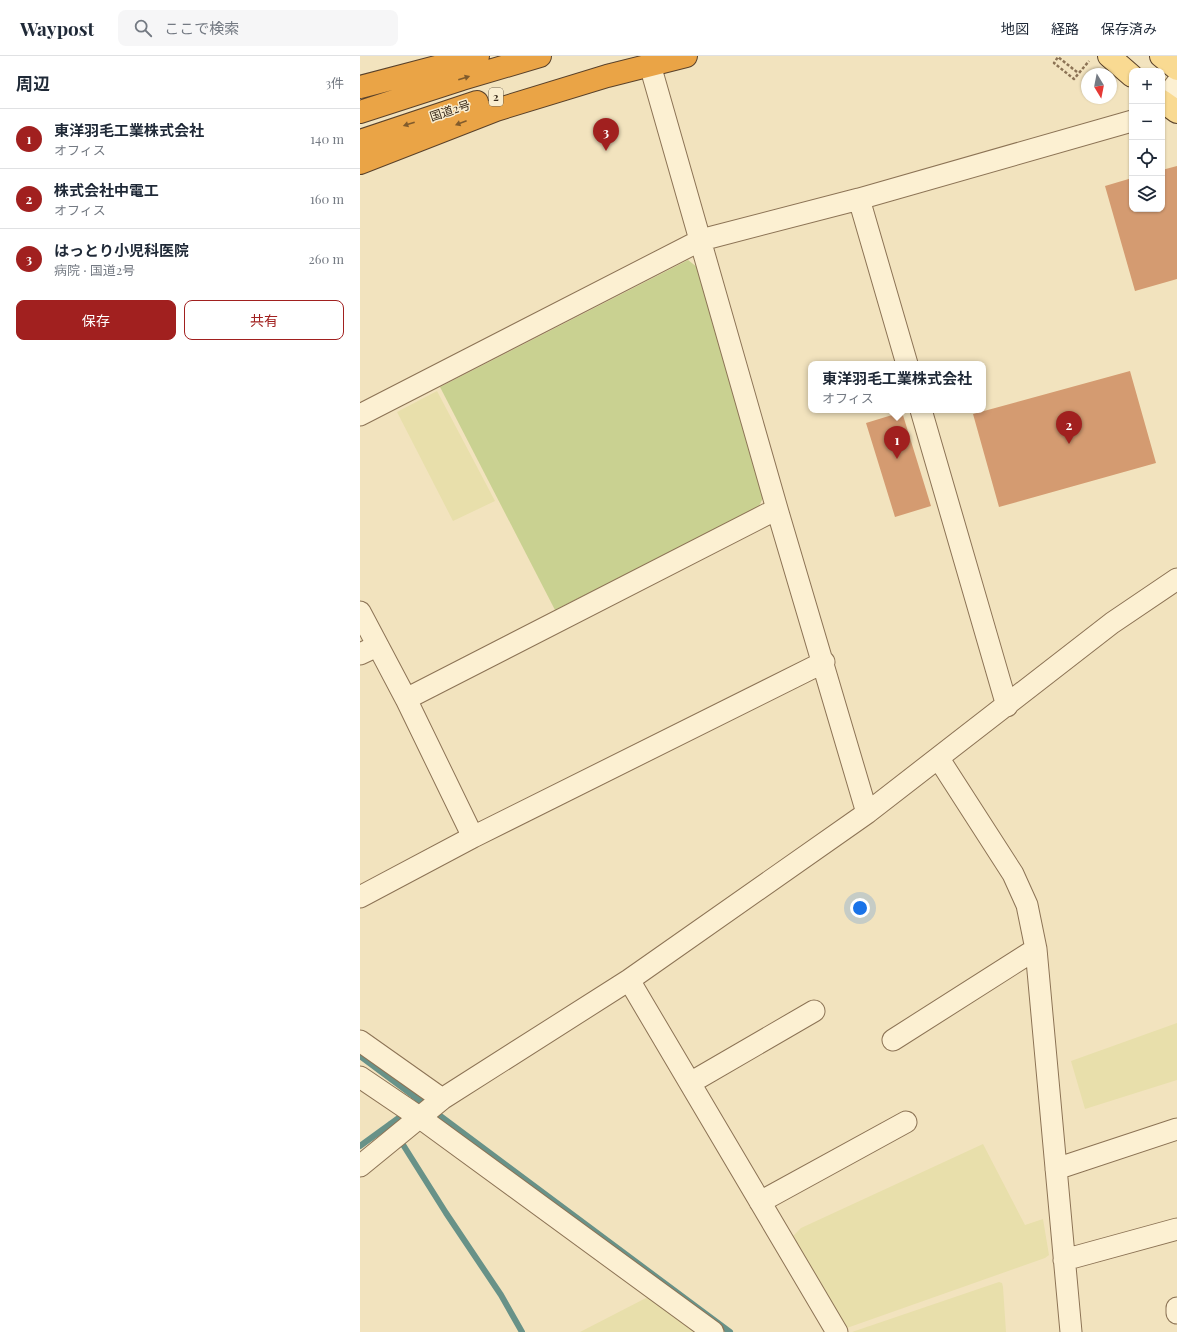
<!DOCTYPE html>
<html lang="ja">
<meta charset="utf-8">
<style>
:root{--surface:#fff;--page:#f6f6f7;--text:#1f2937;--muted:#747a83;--line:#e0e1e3;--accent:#a1201f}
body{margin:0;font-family:"Playfair Display","Noto Sans JP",serif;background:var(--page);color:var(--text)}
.controls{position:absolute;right:12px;top:12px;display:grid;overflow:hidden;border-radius:8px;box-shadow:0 1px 3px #0004}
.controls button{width:36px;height:36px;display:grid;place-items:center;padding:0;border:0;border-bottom:1px solid var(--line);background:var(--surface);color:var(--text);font:20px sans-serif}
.compass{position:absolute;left:721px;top:12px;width:36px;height:36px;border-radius:50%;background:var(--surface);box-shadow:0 1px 3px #0004;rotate:170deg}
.you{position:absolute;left:500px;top:852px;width:14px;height:14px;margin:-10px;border:3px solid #fff;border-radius:50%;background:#1a73e8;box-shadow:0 0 0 6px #1a73e833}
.badge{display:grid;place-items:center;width:26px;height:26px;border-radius:50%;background:var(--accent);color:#fff;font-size:13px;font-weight:700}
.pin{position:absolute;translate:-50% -33px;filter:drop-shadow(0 1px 2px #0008)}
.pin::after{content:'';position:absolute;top:21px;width:14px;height:12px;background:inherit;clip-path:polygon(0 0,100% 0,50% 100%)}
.popup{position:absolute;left:448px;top:305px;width:178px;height:52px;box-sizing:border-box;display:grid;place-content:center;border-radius:8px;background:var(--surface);filter:drop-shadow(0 1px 3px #0005);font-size:13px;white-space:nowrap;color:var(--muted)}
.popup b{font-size:15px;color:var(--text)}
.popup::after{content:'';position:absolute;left:50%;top:100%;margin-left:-8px;border:8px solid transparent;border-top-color:var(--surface)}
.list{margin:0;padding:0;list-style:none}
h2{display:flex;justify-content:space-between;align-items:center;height:52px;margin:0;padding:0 16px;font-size:17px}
h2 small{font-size:13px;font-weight:400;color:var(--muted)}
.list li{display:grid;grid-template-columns:26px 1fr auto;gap:12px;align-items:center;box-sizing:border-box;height:60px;padding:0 16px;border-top:1px solid var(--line)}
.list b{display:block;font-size:15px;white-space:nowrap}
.list p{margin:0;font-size:13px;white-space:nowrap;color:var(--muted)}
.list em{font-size:13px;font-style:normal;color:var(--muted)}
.actions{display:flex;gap:8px;padding:12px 16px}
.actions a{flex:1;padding:9px 0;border:1px solid var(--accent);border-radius:8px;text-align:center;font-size:14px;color:var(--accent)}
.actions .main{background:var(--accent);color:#fff}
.icon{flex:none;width:22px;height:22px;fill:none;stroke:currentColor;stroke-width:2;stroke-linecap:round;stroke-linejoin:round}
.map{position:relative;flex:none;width:817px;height:1276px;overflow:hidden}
header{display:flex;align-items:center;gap:24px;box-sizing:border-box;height:56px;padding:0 20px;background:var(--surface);border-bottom:1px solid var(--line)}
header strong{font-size:19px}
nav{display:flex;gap:22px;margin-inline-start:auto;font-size:14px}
.search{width:280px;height:36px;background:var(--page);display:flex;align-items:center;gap:10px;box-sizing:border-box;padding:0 14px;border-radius:8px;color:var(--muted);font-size:15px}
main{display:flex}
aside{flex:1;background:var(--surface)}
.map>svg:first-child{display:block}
</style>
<header>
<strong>Waypost</strong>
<div class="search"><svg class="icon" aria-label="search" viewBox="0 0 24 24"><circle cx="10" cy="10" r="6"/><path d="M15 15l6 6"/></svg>ここで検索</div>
<nav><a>地図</a><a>経路</a><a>保存済み</a></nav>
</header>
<main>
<aside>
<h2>周辺<small>3件</small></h2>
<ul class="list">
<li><span class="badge">1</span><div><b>東洋羽毛工業株式会社</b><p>オフィス</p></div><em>140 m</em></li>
<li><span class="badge">2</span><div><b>株式会社中電工</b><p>オフィス</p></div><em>160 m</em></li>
<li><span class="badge">3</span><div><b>はっとり小児科医院</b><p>病院 · 国道2号</p></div><em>260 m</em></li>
</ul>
<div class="actions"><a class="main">保存</a><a>共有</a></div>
</aside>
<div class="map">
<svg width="817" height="1276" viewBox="0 0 817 1276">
<rect width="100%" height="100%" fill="#f2e3be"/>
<path fill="#e8dfab" d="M77 335 135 445 93 465 37 356Z
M817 967V1024L725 1053 711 1005Z
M623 1088 665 1169 683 1163 689 1199 685 1202 484 1273 430 1183 441 1172Z
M639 1226 642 1227 643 1231 646 1276H492Z
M286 1242 297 1243 340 1276H220Z"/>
<path fill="#c9d191" d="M328 204 337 211 405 438 398 452 195 554 80 331Z"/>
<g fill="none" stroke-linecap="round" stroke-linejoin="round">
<path stroke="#689288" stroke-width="6" d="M0 1000 370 1276
M30 1068 86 1157 141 1239 162 1276
M0 1090 62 1045"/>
</g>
<path fill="#d49b71" d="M817 110V223L775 235 745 130 772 122V153H802V114Z
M770 315 796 407 639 451 613 358Z
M542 356 571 450 535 461 506 367Z"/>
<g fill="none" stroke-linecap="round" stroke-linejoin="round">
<defs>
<path id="street" d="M290 9 417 453 507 757
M802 46 817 27
M499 143 547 308
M561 354 647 650
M0 359 341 184 499 143 772 65
M0 556 46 643 113 781
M0 598 17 590
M46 643 417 453
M579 703 653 818 667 849 676 893 711 1276
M0 841 113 781 464 606
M269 924 477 1276
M533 984 676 893
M0 985 82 1043
M0 1021 59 1061 353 1276
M330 1027 454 955
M0 1110 82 1043 269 924 507 757 752 567 817 523
M696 1113 817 1073
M400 1146 546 1066
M704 1204 817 1173
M817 1252V1257"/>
<path id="primary" d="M749 0 772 20
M801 0 817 13
M802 45 817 56"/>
<path id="highway" d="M0 31 118 0
M0 56 102 23 180 0
M0 85 117 46
M0 107 136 54 247 20 326 0"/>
</defs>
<use href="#street" stroke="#8c7355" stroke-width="23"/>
<use href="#primary" stroke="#59412a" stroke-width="24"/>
<use href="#highway" stroke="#59412a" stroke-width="24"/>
<path stroke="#8c7355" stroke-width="2.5" stroke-dasharray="3 2" stroke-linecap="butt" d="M717 16 698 1 694 7 714 23 729 5"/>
<use href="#street" stroke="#fcf0d2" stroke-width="21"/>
<use href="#primary" stroke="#f9da92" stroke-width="22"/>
<use href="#highway" stroke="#eaa446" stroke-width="22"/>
</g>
<defs><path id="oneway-solid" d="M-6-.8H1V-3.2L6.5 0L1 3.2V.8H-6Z"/></defs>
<g fill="#805b2c">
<use href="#oneway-solid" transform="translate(104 22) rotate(-17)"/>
<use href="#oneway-solid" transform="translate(101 67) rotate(159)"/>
<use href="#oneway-solid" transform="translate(49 68) rotate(162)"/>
</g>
<g text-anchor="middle" stroke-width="3" stroke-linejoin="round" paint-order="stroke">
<rect fill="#f9edcf" stroke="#736551" stroke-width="1" x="129" y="32" width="14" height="18" rx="3"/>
<g font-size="11" font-weight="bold" fill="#3a2b1b">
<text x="136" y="45">2</text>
</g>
<g font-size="12" fill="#3a2b1b" stroke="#f9edcf">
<text transform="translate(90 55) rotate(-18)" y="4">国道2号</text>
</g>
</g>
</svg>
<div class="controls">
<button>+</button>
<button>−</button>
<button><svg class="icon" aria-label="locate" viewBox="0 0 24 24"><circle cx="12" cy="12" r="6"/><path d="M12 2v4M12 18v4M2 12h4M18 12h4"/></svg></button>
<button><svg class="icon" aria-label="layers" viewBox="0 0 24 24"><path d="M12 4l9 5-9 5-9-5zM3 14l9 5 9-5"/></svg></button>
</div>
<svg class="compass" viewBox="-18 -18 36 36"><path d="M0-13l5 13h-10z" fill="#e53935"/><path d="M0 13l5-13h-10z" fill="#747a83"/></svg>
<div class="you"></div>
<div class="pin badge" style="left:537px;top:403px">1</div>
<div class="popup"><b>東洋羽毛工業株式会社</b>オフィス</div>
<div class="pin badge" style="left:709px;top:388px">2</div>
<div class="pin badge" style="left:246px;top:95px">3</div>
</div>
</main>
